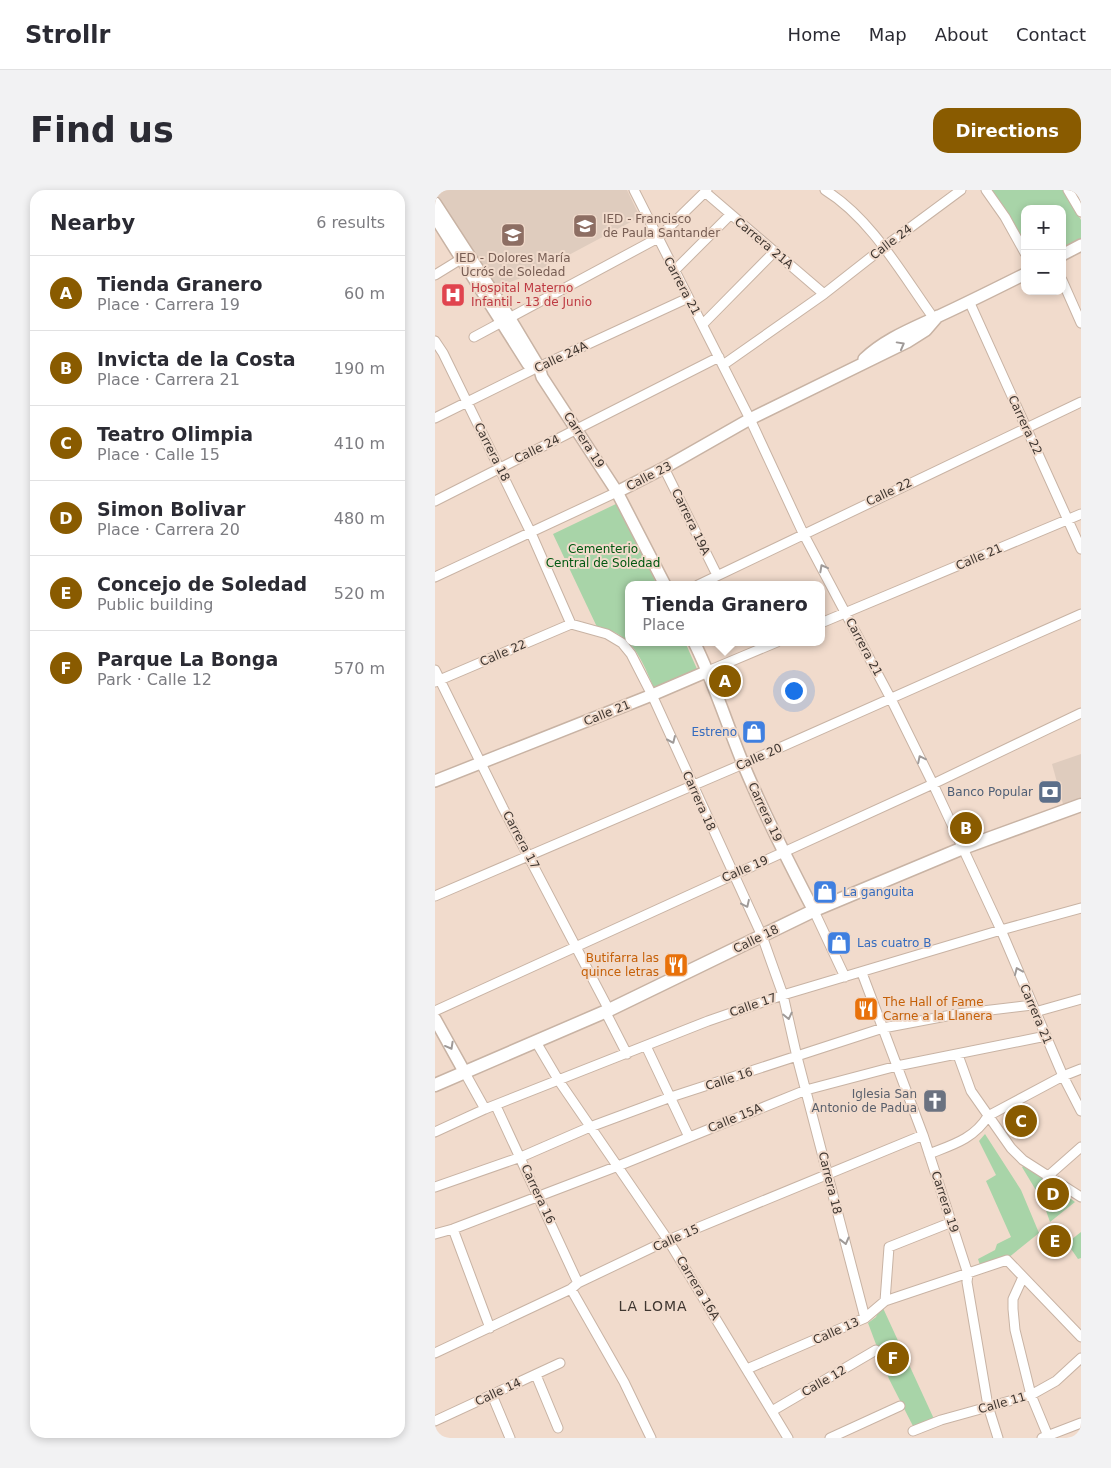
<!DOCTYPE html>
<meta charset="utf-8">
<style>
:root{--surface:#fff;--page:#f2f2f3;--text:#2b2b33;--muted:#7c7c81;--line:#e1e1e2;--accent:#895b00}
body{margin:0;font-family:"DejaVu Sans",sans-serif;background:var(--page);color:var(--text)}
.controls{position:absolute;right:15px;top:15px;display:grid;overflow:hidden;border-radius:10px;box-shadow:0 2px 8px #0003}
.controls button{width:45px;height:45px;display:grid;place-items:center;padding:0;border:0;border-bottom:1px solid var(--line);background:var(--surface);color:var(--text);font:25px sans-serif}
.you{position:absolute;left:358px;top:500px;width:18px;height:18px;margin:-12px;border:4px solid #fff;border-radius:50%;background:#1a73e8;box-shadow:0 0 0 8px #1a73e833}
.badge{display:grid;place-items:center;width:32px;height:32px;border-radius:50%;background:var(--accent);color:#fff;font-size:16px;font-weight:700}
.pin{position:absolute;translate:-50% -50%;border:2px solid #fff;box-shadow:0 1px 5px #0006}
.popup{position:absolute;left:190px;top:391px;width:200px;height:65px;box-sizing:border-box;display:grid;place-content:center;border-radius:10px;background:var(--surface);filter:drop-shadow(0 1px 4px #0005);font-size:16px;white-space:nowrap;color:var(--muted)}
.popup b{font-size:19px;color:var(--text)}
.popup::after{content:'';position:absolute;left:50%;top:100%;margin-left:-10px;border:10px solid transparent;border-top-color:var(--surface)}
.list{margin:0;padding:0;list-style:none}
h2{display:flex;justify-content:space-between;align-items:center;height:65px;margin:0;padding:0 20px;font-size:21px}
h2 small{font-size:16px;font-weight:400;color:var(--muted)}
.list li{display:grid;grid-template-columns:32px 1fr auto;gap:15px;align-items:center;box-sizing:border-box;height:75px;padding:0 20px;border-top:1px solid var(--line)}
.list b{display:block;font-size:19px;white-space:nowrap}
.list p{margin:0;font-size:16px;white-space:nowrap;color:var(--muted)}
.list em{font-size:16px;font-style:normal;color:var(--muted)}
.map{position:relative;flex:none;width:646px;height:1248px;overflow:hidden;border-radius:15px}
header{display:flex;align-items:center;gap:30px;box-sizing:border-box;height:70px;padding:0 25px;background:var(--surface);border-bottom:1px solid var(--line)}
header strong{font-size:24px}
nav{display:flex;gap:28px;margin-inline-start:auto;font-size:18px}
.intro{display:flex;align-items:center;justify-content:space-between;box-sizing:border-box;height:120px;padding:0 30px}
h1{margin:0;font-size:35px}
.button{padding:12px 22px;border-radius:15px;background:var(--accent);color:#fff;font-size:18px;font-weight:700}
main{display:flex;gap:30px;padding:0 30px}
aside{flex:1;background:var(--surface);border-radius:15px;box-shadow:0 2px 8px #0003}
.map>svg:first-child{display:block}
</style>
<header>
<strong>Strollr</strong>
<nav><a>Home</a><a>Map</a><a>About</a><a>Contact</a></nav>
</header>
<div class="intro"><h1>Find us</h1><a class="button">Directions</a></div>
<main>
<aside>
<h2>Nearby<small>6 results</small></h2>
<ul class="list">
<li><span class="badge">A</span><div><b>Tienda Granero</b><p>Place · Carrera 19</p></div><em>60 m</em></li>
<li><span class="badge">B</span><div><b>Invicta de la Costa</b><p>Place · Carrera 21</p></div><em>190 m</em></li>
<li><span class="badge">C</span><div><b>Teatro Olimpia</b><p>Place · Calle 15</p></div><em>410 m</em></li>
<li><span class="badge">D</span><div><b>Simon Bolivar</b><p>Place · Carrera 20</p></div><em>480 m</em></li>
<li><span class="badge">E</span><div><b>Concejo de Soledad</b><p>Public building</p></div><em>520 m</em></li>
<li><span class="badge">F</span><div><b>Parque La Bonga</b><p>Park · Calle 12</p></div><em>570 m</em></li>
</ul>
</aside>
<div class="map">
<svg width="646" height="1248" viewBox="0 0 646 1248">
<rect width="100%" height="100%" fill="#f1dbcc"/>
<path fill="#dfccbe" d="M1 0H192L205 27 130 67 89 87 61 97 0 2Z
M646 564V608L628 614 617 574Z"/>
<path fill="#a8d4a8" d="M557 0H629L646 30V50L627 59V19H590V53Z
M183 313 222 395H194V452H250L262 479 219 498C210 478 202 454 181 443 175 440 168 439 162 437L118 344Z
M550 944 586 1000 604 1043 573 1068 546 1078 543 1069 560 1060 562 1054 576 1047 551 991 561 985 544 951Z
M590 975 640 1012 615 1032 608 1012 587 977Z
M646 1042V1068L643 1069 632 1053Z
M448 1118 499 1229 479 1238 454 1189 433 1133 441 1127 444 1120Z"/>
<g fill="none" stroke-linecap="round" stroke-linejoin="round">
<defs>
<path id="minor" d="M199 0 315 229 368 343 456 509 498 594 566 740 628 886 646 921
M390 0C437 29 468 86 500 130
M551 0 570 27 590 63
M633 0 646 22
M270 2 389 104
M239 81 295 25
M0 85 26 69
M627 90 646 133
M534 111 646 359
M268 134 340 61
M39 147 223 48 272 0
M0 151 8 163 96 343 136 434 172 444 187 453 196 464 217 505 327 746 348 805 362 867 430 1128
M288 175 389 104 449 57 526 0
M0 228 97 180 253 108
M229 278 282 385
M0 311 284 167
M0 387 182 302
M263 395 646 212
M386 433 646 324
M0 480 68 618 174 820
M273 481 342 452
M0 492 136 434
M0 706 308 574 646 424
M379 721 410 787
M427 783 488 945 533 1084 532 1092 553 1216 563 1248
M0 821 498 594 646 523
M170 821 192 864
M600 822 646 809
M101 852 124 891 233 1050 353 1248
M211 856 254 947
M523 865 536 901 576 958 588 970 646 1007
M30 883 50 919
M61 916 143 1093
M0 942 50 919 273 831 348 805 566 740 646 718
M494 964C517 955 539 949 553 926L628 886 646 879
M612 987 646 957
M0 997 86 967 155 937 236 907 448 838 522 824 597 815
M18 1039 55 1138
M0 1044 18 1039 183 976 371 900 462 876 611 846
M588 1087 578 1109V1119L580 1140 596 1205 613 1246
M136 1099 189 1192 216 1248
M450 1111 454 1057 517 1032
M0 1163 136 1099 143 1093 233 1050 488 945
M312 1179 430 1128 450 1111 572 1070 646 1147
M101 1185 123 1238
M57 1205 75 1248
M337 1221 441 1160
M0 1231 125 1173
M478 1241 506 1230 596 1205 621 1191 646 1168
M395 1248 465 1216
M607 1248 646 1233"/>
<path id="tertiary" d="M0 13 74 127 104 177 107 187 182 302 230 395
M0 27 93 174
M627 65 646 55
M429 169C451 148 479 138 506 125 534 112 562 98 590 84
M182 302 229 278 315 229 472 152 491 140 503 126
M259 452C279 492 292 535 309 576 330 626 354 673 379 721
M0 591 217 505 273 481
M0 829 30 883"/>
<path id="secondary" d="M0 895 174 820 382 719 528 658 646 615"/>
</defs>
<use href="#minor" stroke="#c8b3a4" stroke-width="11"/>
<use href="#tertiary" stroke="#c8b3a4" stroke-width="14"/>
<use href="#secondary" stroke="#c8b3a4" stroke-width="15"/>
<use href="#minor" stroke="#fff" stroke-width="9"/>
<use href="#tertiary" stroke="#fff" stroke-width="11"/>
<use href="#secondary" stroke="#fff" stroke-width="12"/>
</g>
<defs><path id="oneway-chevron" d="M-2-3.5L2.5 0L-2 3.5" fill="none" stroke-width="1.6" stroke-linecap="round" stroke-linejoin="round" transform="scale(1.25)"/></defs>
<g stroke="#9f9a98">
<use href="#oneway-chevron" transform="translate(466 155) rotate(-29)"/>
<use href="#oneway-chevron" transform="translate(388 378) rotate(-118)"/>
<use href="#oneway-chevron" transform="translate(237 550) rotate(66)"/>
<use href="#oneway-chevron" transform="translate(486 569) rotate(-116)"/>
<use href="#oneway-chevron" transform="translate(311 714) rotate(65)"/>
<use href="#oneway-chevron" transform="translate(583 781) rotate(-113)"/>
<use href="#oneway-chevron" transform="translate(353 826) rotate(77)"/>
<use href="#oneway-chevron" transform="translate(15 856) rotate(61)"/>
<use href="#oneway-chevron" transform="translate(410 1051) rotate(76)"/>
</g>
<defs>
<symbol id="school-square" viewBox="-11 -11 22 22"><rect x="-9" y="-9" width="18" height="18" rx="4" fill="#8d6e63" stroke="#f1dbcc"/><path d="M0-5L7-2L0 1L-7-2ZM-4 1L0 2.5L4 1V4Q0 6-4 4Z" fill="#fff"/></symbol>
<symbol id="hospital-square" viewBox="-11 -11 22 22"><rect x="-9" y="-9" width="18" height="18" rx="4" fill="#e0444e" stroke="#f1dbcc"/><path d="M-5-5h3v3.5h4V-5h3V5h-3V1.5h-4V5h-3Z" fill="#fff"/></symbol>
<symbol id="shop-square" viewBox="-11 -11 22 22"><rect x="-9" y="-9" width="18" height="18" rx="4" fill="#3f7fe0" stroke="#f1dbcc"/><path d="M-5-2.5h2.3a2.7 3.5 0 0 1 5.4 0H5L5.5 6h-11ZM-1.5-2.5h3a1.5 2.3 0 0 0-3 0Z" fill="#fff"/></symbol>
<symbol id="bank-square" viewBox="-11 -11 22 22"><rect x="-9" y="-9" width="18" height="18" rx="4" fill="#5c6f8a" stroke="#f1dbcc"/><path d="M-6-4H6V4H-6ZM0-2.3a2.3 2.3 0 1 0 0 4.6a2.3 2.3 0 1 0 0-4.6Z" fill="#fff"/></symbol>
<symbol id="restaurant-square" viewBox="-11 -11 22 22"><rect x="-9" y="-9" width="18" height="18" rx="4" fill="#e8710a" stroke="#f1dbcc"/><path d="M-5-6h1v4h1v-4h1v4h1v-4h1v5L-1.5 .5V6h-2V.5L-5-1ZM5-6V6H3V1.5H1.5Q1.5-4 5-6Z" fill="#fff"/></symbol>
<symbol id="church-square" viewBox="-11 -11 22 22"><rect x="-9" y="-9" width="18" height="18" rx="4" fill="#6b7280" stroke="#f1dbcc"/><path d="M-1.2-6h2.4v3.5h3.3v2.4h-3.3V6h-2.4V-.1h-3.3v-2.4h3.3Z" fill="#fff"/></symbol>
</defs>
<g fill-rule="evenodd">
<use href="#school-square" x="136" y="22" width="28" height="28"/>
<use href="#school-square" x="64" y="31" width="28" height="28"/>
<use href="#hospital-square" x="4" y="91" width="28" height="28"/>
<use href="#shop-square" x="305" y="528" width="28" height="28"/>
<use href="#bank-square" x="601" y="588" width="28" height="28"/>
<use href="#shop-square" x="376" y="688" width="28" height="28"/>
<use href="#shop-square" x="390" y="739" width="28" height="28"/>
<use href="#restaurant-square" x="227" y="761" width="28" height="28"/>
<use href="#restaurant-square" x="417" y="805" width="28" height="28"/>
<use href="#church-square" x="486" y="897" width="28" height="28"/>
</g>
<g text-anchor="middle" stroke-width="4" stroke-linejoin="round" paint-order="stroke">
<g font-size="12" fill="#785e54" stroke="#f1dbcc" text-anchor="start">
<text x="168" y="33">IED - Francisco<tspan x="168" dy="14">de Paula Santander</tspan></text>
<text x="78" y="72" text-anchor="middle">IED - Dolores María<tspan x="78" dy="14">Ucrós de Soledad</tspan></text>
</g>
<g font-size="12" fill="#3f3630" stroke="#f1dbcc">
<text transform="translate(456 52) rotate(-37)" y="4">Calle 24</text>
<text transform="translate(329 53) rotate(40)" y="4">Carrera 21A</text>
<text transform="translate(247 96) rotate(62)" y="4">Carrera 21</text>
<text transform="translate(126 167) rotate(-25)" y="4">Calle 24A</text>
<text transform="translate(590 235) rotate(65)" y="4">Carrera 22</text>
<text transform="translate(149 250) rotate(57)" y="4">Carrera 19</text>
<text transform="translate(102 259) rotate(-26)" y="4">Calle 24</text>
<text transform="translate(57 262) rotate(63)" y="4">Carrera 18</text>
<text transform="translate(214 286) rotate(-27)" y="4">Calle 23</text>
<text transform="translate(454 302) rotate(-25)" y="4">Calle 22</text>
<text transform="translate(256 332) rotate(64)" y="4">Carrera 19A</text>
<text transform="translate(544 367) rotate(-23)" y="4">Calle 21</text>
<text transform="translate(429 457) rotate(62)" y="4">Carrera 21</text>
<text transform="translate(68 463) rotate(-23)" y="4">Calle 22</text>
<text transform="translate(172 523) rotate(-22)" y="4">Calle 21</text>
<text transform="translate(324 567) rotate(-24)" y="4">Calle 20</text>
<text transform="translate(264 611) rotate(66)" y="4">Carrera 18</text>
<text transform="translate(330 622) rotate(65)" y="4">Carrera 19</text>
<text transform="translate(86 650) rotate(62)" y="4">Carrera 17</text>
<text transform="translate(310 679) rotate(-23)" y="4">Calle 19</text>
<text transform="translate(321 749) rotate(-26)" y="4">Calle 18</text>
<text transform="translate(318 815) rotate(-19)" y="4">Calle 17</text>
<text transform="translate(601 824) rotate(67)" y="4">Carrera 21</text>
<text transform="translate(294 889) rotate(-18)" y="4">Calle 16</text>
<text transform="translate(300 928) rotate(-22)" y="4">Calle 15A</text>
<text transform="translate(395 993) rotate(76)" y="4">Carrera 18</text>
<text transform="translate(103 1004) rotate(65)" y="4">Carrera 16</text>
<text transform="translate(510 1012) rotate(72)" y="4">Carrera 19</text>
<text transform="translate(241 1048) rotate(-24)" y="4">Calle 15</text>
<text transform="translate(263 1098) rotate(59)" y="4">Carrera 16A</text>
<text transform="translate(401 1141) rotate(-24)" y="4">Calle 13</text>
<text transform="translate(389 1191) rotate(-30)" y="4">Calle 12</text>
<text transform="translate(63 1202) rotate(-25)" y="4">Calle 14</text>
<text transform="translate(567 1213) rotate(-16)" y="4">Calle 11</text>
</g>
<g font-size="12" fill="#be3a42" stroke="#f1dbcc" text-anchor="start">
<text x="36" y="102">Hospital Materno<tspan x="36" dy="14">Infantil - 13 de Junio</tspan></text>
</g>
<g font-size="12" fill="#025811" stroke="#f1dbcc">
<text x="168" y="363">Cementerio<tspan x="168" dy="14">Central de Soledad</tspan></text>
</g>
<g font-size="12" fill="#366cbe" stroke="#f1dbcc" text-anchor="start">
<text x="302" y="546" text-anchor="end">Estreno</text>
<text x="408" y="706">La ganguita</text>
<text x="422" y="757">Las cuatro B</text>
</g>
<g font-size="12" fill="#4e5e75" stroke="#f1dbcc" text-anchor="end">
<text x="598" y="606">Banco Popular</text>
</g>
<g font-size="12" fill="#c56008" stroke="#f1dbcc" text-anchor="end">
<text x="224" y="772">Butifarra las<tspan x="224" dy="14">quince letras</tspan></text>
<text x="448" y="816" text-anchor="start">The Hall of Fame<tspan x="448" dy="14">Carne a la Llanera</tspan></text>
</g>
<g font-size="12" fill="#5b616d" stroke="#f1dbcc" text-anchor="end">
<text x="482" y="908">Iglesia San<tspan x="482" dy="14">Antonio de Padua</tspan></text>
</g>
<g font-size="14" letter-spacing="1" fill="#3f3630" stroke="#f1dbcc">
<text x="218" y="1121">LA LOMA</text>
</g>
</g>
</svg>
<div class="controls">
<button>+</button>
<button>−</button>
</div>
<div class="you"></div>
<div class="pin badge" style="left:290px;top:491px">A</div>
<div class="popup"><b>Tienda Granero</b>Place</div>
<div class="pin badge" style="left:531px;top:638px">B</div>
<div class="pin badge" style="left:586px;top:931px">C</div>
<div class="pin badge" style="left:618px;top:1004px">D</div>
<div class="pin badge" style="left:620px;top:1051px">E</div>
<div class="pin badge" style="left:458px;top:1168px">F</div>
</div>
</main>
